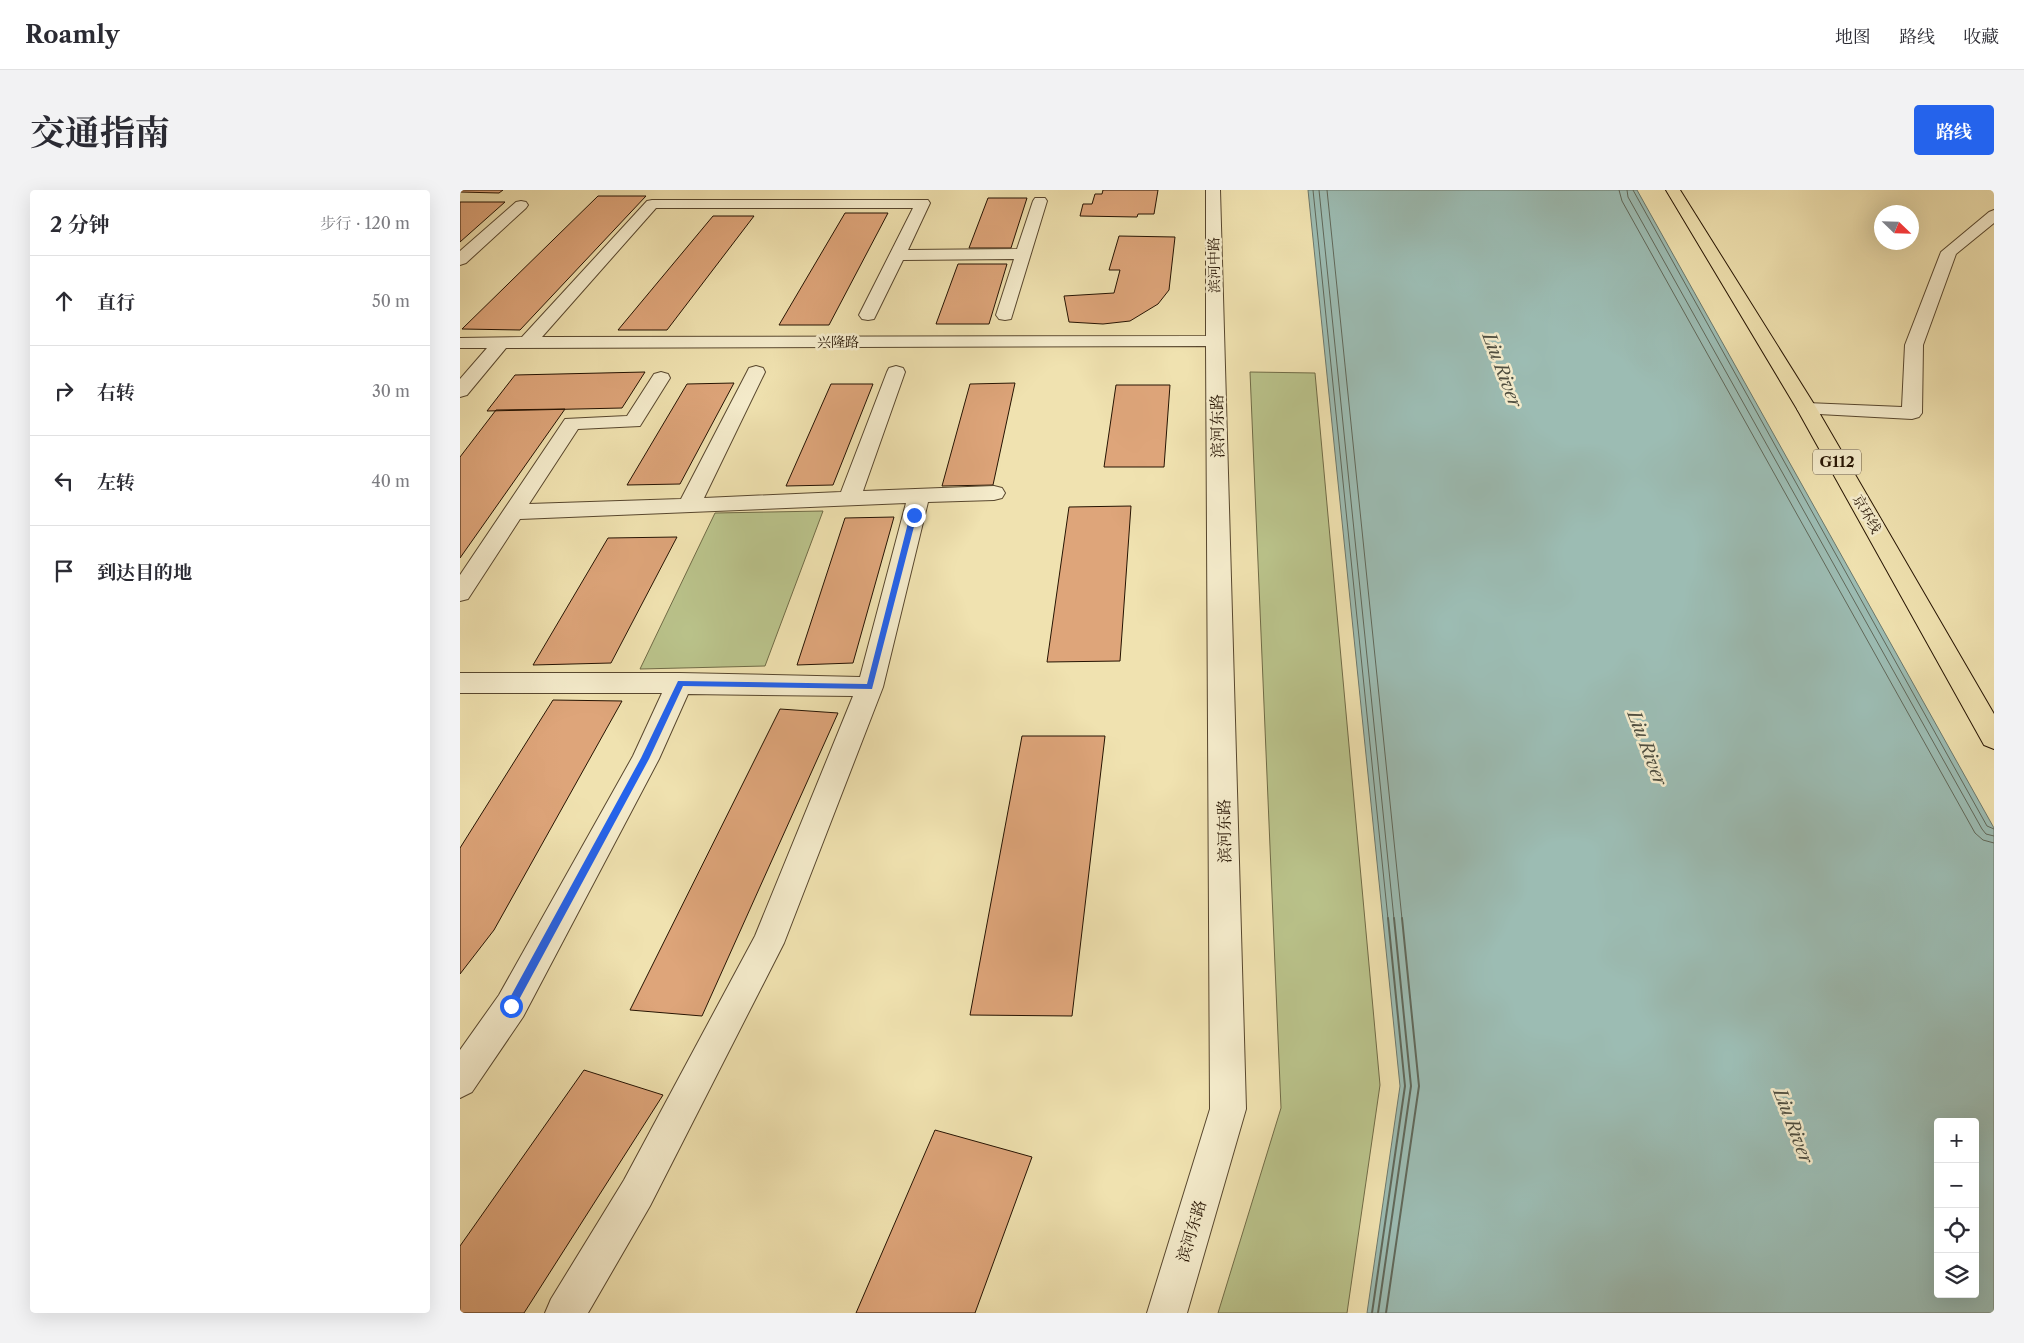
<!DOCTYPE html>
<html lang="zh">
<meta charset="utf-8">
<style>
:root{--surface:#fff;--page:#f2f2f3;--text:#2b2b33;--muted:#7c7c81;--line:#e1e1e2;--accent:#2563eb}
body{margin:0;font-family:"Libre Caslon Text","Noto Serif SC",serif;background:var(--page);color:var(--text)}
.controls{position:absolute;right:15px;bottom:15px;display:grid;overflow:hidden;border-radius:5px;box-shadow:0 5px 20px #0002}
.controls button{width:45px;height:45px;display:grid;place-items:center;padding:0;border:0;border-bottom:1px solid var(--line);background:var(--surface);color:var(--text);font:25px sans-serif}
.compass{position:absolute;left:1414px;top:15px;width:45px;height:45px;border-radius:50%;background:var(--surface);box-shadow:0 5px 20px #0002;rotate:113deg}
.stop{position:absolute;width:15px;height:15px;margin:-11px;border:4px solid #2563eb;border-radius:50%;background:#fff}
.stop.end{background:#2563eb;border-color:#fff;box-shadow:0 1px 5px #0008}
.list{margin:0;padding:0;list-style:none}
h2{display:flex;justify-content:space-between;align-items:center;height:65px;margin:0;padding:0 20px;font-size:21px}
h2 small{font-size:16px;font-weight:400;color:var(--muted)}
.list li{display:grid;grid-template-columns:32px 1fr auto;gap:15px;align-items:center;box-sizing:border-box;height:90px;padding:0 20px;border-top:1px solid var(--line)}
.list b{display:block;font-size:19px;white-space:nowrap}
.list em{font-size:16px;font-style:normal;color:var(--muted)}
.icon{flex:none;width:28px;height:28px;fill:none;stroke:currentColor;stroke-width:2;stroke-linecap:round;stroke-linejoin:round}
.map{position:relative;flex:none;width:1534px;height:1123px;overflow:hidden;border-radius:5px}
header{display:flex;align-items:center;gap:30px;box-sizing:border-box;height:70px;padding:0 25px;background:var(--surface);border-bottom:1px solid var(--line)}
header strong{font-size:24px}
nav{display:flex;gap:28px;margin-inline-start:auto;font-size:18px}
.intro{display:flex;align-items:center;justify-content:space-between;box-sizing:border-box;height:120px;padding:0 30px}
h1{margin:0;font-size:35px}
.button{padding:12px 22px;border-radius:5px;background:var(--accent);color:#fff;font-size:18px;font-weight:700}
main{display:flex;gap:30px;padding:0 30px}
aside{flex:1;background:var(--surface);border-radius:5px;box-shadow:0 5px 20px #0002}
.map>svg:first-child{display:block}
</style>
<header>
<strong>Roamly</strong>
<nav><a>地图</a><a>路线</a><a>收藏</a></nav>
</header>
<div class="intro"><h1>交通指南</h1><a class="button">路线</a></div>
<main>
<aside>
<h2>2 分钟<small>步行 · 120 m</small></h2>
<ul class="list">
<li><svg class="icon" aria-label="ahead" viewBox="0 0 24 24"><path d="M12 20V5M6 11l6-6 6 6"/></svg><div><b>直行</b></div><em>50 m</em></li>
<li><svg class="icon" aria-label="right" viewBox="0 0 24 24"><path d="M7 20v-9h11M14 6l5 5-5 5"/></svg><div><b>右转</b></div><em>30 m</em></li>
<li><svg class="icon" aria-label="left" viewBox="0 0 24 24"><path d="M17 20v-9H6M10 6l-5 5 5 5"/></svg><div><b>左转</b></div><em>40 m</em></li>
<li><svg class="icon" aria-label="arrive" viewBox="0 0 24 24"><path d="M6 21V4h12l-3 4 3 4H6"/></svg><div><b>到达目的地</b></div></li>
</ul>
</aside>
<div class="map">
<svg width="1534" height="1123" viewBox="0 0 1534 1123">
<rect width="100%" height="100%" fill="#f0e2b0"/>
<filter id="stains"><feTurbulence type="fractalNoise" baseFrequency=".004" numOctaves="4"/><feColorMatrix values="0 0 0 0 .2 0 0 0 0 .09 0 0 0 0 .02 0 0 0 .5 -.17"/></filter>
<radialGradient id="worn" r=".72"><stop offset=".6" stop-color="#630" stop-opacity="0"/><stop offset="1" stop-color="#630" stop-opacity=".3"/></radialGradient>
<path fill="#bac38b" stroke="#706b46" d="M790 182 855 183 920 895 887 1123H758L821 918Z
M363 321 305 476 180 479 255 323Z"/>
<path fill="#9cbcb3" stroke="#6c786c" fill-rule="evenodd" d="M848 0H1177L1534 638V1123H907L940 896ZM1478 932H1515V1104H1478Z"/>
<g fill="none" stroke-linecap="round" stroke-linejoin="round">
<path stroke="#60685a" stroke-width="1" d="M853 0 928 729
M859 0 934 729
M867 0 942 729
M1159 0 1162 11 1515 643 1523 650 1534 653
M1167 0 1168 7 1522 639 1526 644 1534 646
M1173 0 1527 636 1534 639"/>
<path stroke="#60685a" stroke-width="2" d="M912 1123 945 896 928 728
M918 1123 951 896 934 728
M926 1123 959 896 942 728"/>
</g>
<path fill="#dea57a" stroke="#251302" d="M0 0H43L39 3 0 2Z
M643 0H698L694 24H678L677 27 620 26 623 14H632L635 4H642Z
M138 6H186L60 140 2 139Z
M528 8H567L551 58H509Z
M0 12H45L0 52Z
M385 23H428L369 135H319Z
M253 26H294L207 140H158Z
M659 46 715 47 709 100 698 114 670 131 643 134 609 132 604 106 654 103 660 80H649Z
M498 74H547L529 134H476Z
M185 182 162 218 27 221 55 185Z
M274 193 220 294 167 295 227 194Z
M555 193 533 295 482 296 510 194Z
M371 194H413L373 295 326 296Z
M656 195H710L704 277H644Z
M105 219 0 368V267L36 220Z
M671 316 660 471 587 472 609 317Z
M434 327 393 473 337 475 385 328Z
M217 347 151 473 73 475 148 348Z
M93 510 162 511 34 740 0 784V658Z
M320 519 378 523 242 826 170 820Z
M562 546H645L612 826 510 825Z
M124 880 203 905 64 1123H0V1056Z
M475 940 572 967 515 1123H396Z"/>
<g fill="none" stroke-linecap="round" stroke-linejoin="round">
<defs>
<path id="minor" d="M746 0H760L786 919 727 1123H687L750 919 746 156 46 158 7 205 0 207V189L27 158H0V148L62 147 187 11 192 10H468L470 13 448 60 557 59 573 11 575 8H585L587 11 551 129 545 130 539 129 536 125 554 69 443 70 414 129 408 130 402 129 399 125 453 18H196L82 147 746 146Z
M61 11 66 12 68 15 66 18 6 73 0 75V61L56 12Z
M1534 20V33L1496 64 1463 155 1462 223 1459 227 1452 229 1340 223 1337 219 1340 215 1347 213 1442 217 1445 155 1481 62 1529 22Z
M296 176 303 178 305 182 244 308 381 302 427 182 429 178 436 176 443 178 445 182 403 301 534 296 542 298 545 303 542 308 534 310 468 312 423 497 324 753 190 1016 128 1123H85L91 1109 164 990 295 746 393 506 228 504 199 569 63 827 12 902 0 908V860L39 805 173 566 202 503H0V483H220L400 487 446 313 60 329 8 409 0 411V385L105 229 167 226 194 184 201 182 208 184 210 188 180 236 118 239 69 314 221 309 287 182 289 178Z"/>
<path id="highway" d="M1206 0H1220L1357 219 1534 524V559L1524 555 1337 219Z"/>
</defs>
<use href="#minor" stroke="#58472e" stroke-width="2"/>
<use href="#highway" stroke="#251302" stroke-width="2"/>
<use href="#minor" fill="#f5eccc" fill-rule="evenodd"/>
<use href="#highway" fill="#f0e2b0" fill-rule="evenodd"/>
</g>
<path fill="#2563eb" d="M454 323 457 325 412 499 223 496 189 569 54 819H47V813L181 568 218 491 407 494 450 325Z"/>
<g text-anchor="middle" stroke-width="5" stroke-linejoin="round" paint-order="stroke">
<g font-size="14" fill="#251302" stroke="#f5eccc">
<text transform="translate(754 75) rotate(-91)" y="5">滨河中路</text>
<text x="378" y="157">兴隆路</text>
<text transform="translate(1407 324) rotate(60)" y="5">京环线</text>
</g>
<rect fill="#f5eccc" stroke="#63543f" stroke-width="1" x="1353" y="259.5" width="48" height="25" rx="4"/>
<g font-size="15" font-weight="bold" fill="#251302">
<text x="1377" y="277">G112</text>
</g>
<g font-size="16" fill="#251302" stroke="#f5eccc">
<text transform="translate(757 236) rotate(-91)" y="6">滨河东路</text>
<text transform="translate(764 641) rotate(-91)" y="6">滨河东路</text>
<text transform="translate(731 1041) rotate(-73)" y="6">滨河东路</text>
</g>
<g font-size="18" font-style="italic" fill="#4f4e40" stroke="#f5eccc">
<text transform="translate(1042 180) rotate(69)" y="6">Liu River</text>
<text transform="translate(1187 558) rotate(69)" y="6">Liu River</text>
<text transform="translate(1333 936) rotate(69)" y="6">Liu River</text>
</g>
</g>
<rect width="100%" height="100%" filter="url(#stains)"/>
<rect width="100%" height="100%" fill="url(#worn)"/>
</svg>
<div class="controls">
<button>+</button>
<button>−</button>
<button><svg class="icon" aria-label="locate" viewBox="0 0 24 24"><circle cx="12" cy="12" r="6"/><path d="M12 2v4M12 18v4M2 12h4M18 12h4"/></svg></button>
<button><svg class="icon" aria-label="layers" viewBox="0 0 24 24"><path d="M12 4l9 5-9 5-9-5zM3 14l9 5 9-5"/></svg></button>
</div>
<svg class="compass" viewBox="-18 -18 36 36"><path d="M0-13l5 13h-10z" fill="#e53935"/><path d="M0 13l5-13h-10z" fill="#7c7c81"/></svg>
<div class="stop" style="left:51px;top:816px"></div>
<div class="stop end" style="left:454px;top:325px"></div>
</div>
</main>
